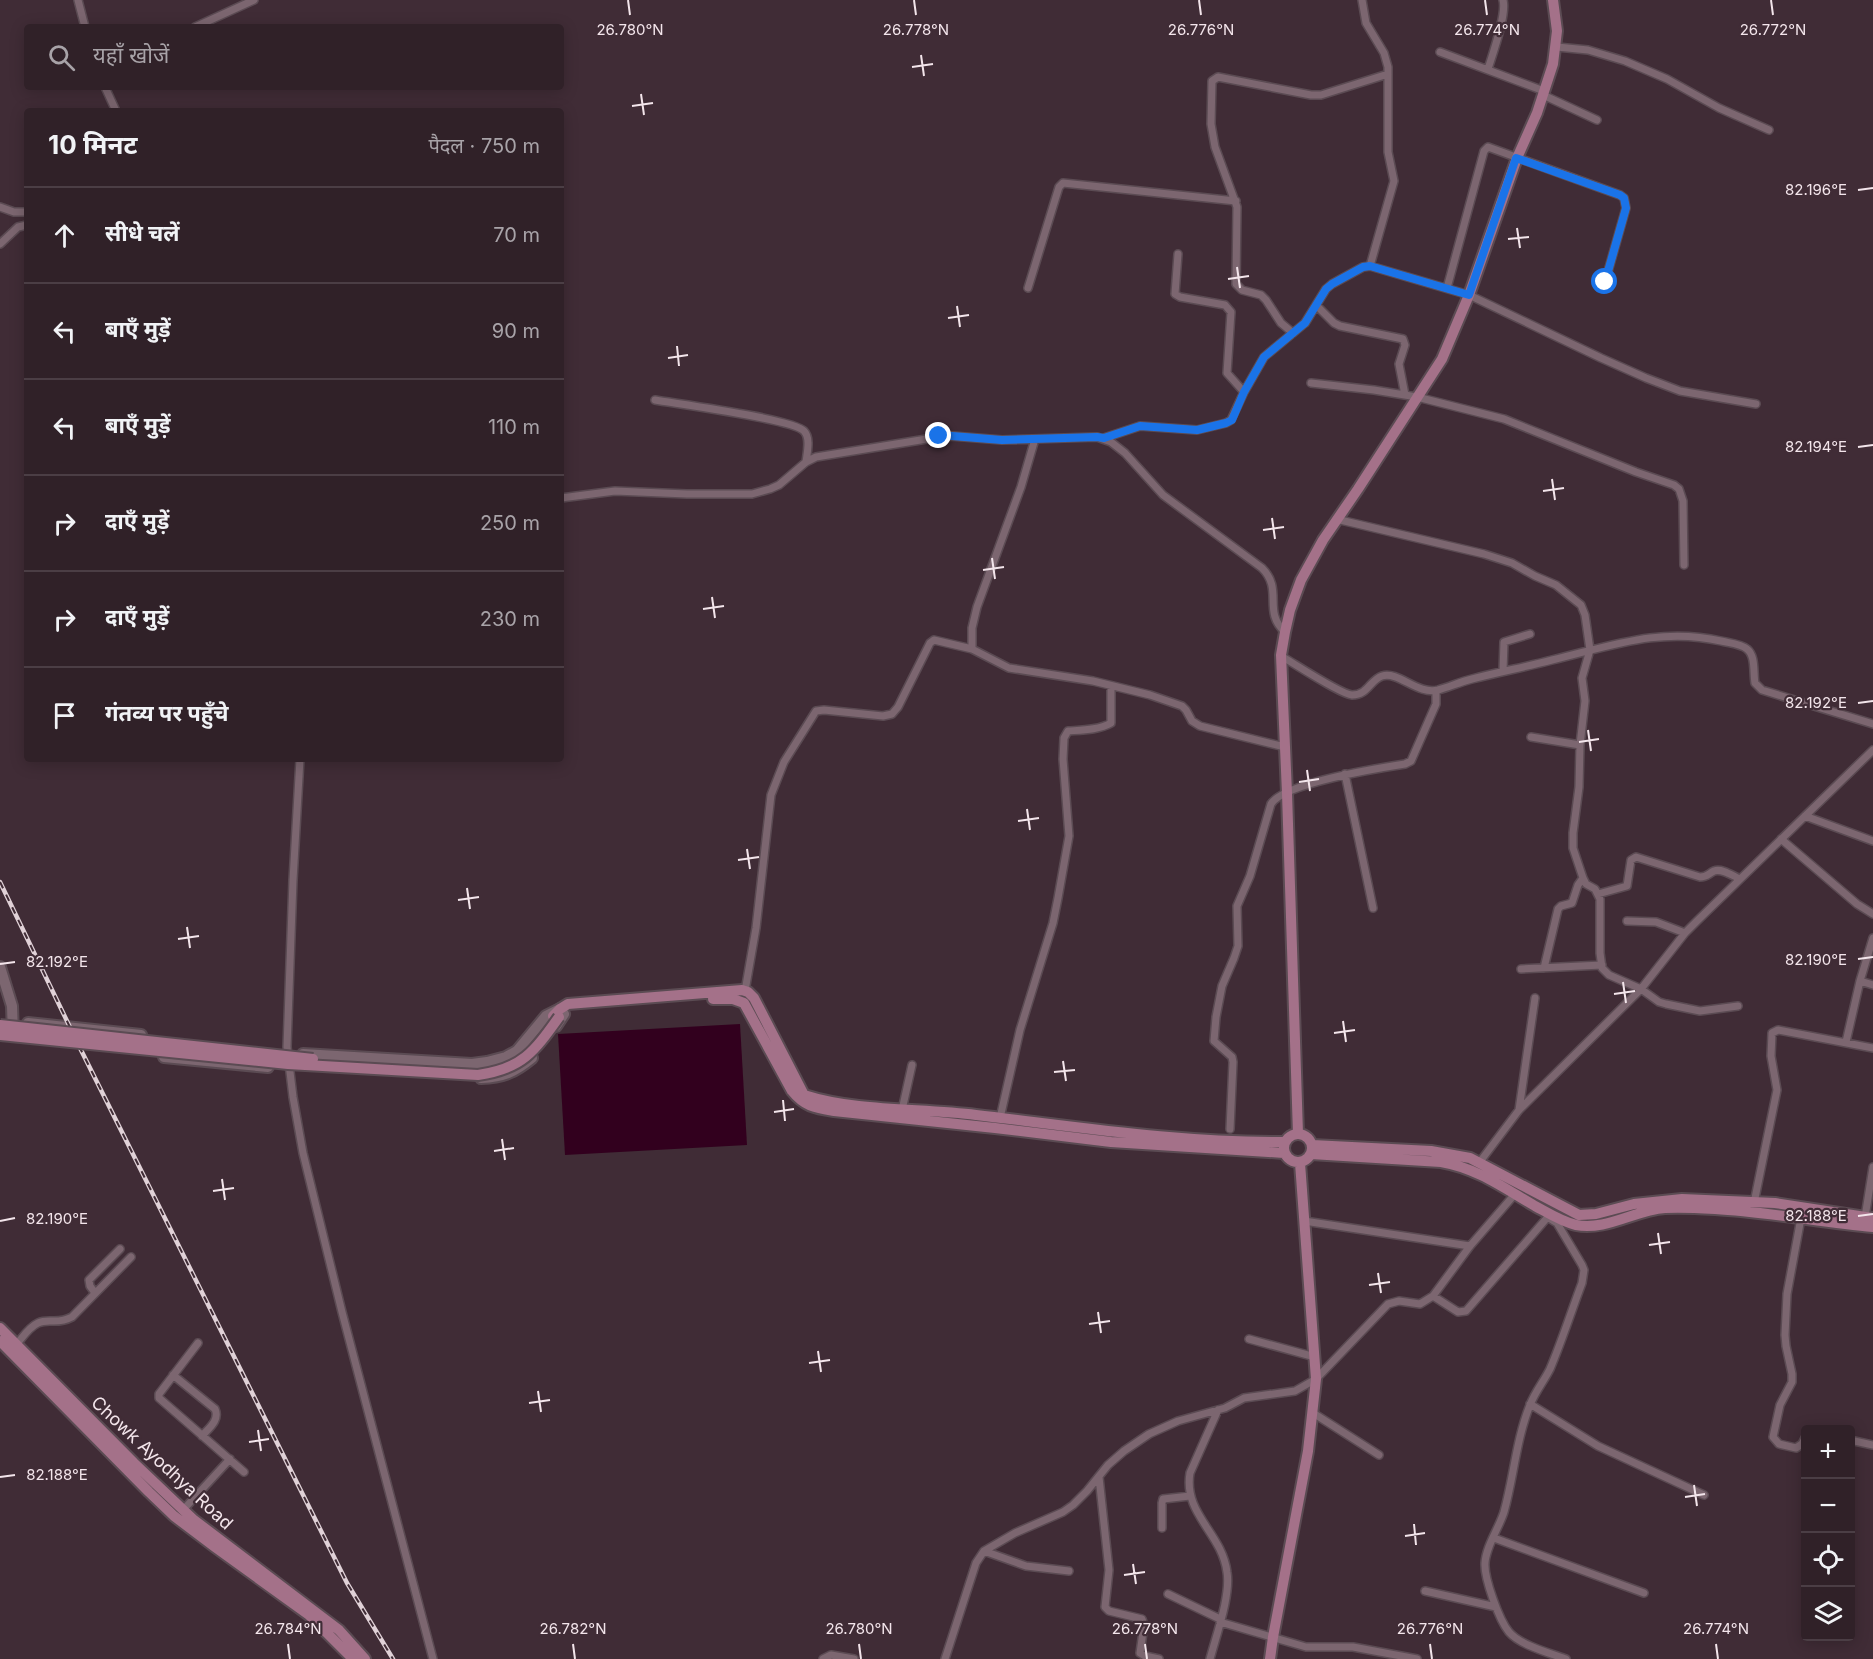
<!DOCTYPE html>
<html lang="hi">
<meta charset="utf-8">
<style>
:root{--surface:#302128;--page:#3c2e34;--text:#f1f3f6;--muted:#a8a3a8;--line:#4b3e45}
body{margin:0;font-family:Inter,"Noto Sans Devanagari",sans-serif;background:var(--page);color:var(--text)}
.controls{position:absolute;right:18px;bottom:18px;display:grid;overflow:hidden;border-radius:6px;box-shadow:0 3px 15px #0003}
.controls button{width:54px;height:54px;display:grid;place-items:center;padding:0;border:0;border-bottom:2px solid var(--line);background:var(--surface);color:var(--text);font:30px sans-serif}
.stop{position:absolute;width:18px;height:18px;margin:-14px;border:4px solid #1a73e8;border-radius:50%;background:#fff}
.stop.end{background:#1a73e8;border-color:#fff;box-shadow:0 2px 6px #0008}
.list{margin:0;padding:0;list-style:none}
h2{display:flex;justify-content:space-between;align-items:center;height:78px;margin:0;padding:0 24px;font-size:26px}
h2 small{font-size:20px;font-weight:400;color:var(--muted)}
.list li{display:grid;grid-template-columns:39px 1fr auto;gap:18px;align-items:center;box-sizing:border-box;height:96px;padding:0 24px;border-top:2px solid var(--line)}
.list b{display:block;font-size:22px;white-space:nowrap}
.list em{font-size:20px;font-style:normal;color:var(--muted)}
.icon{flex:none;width:33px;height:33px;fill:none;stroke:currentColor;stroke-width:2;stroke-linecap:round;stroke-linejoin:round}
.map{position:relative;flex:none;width:1873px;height:1659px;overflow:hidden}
.search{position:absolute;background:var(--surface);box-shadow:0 3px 15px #0003;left:24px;top:24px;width:540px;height:66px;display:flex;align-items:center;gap:15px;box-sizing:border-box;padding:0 21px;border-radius:6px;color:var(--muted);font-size:22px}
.panel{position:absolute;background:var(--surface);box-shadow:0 3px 15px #0003;left:24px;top:108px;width:540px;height:654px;border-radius:6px}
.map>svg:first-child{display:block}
</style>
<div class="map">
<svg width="1873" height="1659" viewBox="0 0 1873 1659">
<rect width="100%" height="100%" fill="#402c36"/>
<path fill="#32001e" d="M740 1024 747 1145 565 1155 558 1034Z"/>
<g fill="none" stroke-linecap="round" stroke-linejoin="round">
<defs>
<path id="street" d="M78 0 85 27
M1362 0 1366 23 1384 53 1388 67V152L1394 181 1370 266
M195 27 254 0
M1557 47 1588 50 1625 61 1667 79 1719 108 1769 130
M1440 52 1544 91
M1488 69C1493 53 1507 14 1503 0
M105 87 116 111
M1543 95 1597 120
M0 207 14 212H27
M0 244 18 227 27 225
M1178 254 1175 294 1180 297 1225 305 1231 312 1227 373 1244 392
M1028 288 1059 187 1063 183 1236 201
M1447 288 1484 151 1488 147 1620 195 1624 198 1626 208 1605 282
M1316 305 1334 323 1340 326 1403 339 1405 345 1399 364 1405 395
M1293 333 1281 323 1266 300 1261 295 1242 290 1236 284 1237 207 1215 147 1211 124 1212 81 1218 77 1311 95H1321L1388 74
M1311 383 1374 390 1417 397 1504 419 1636 472 1674 485 1679 489 1683 501 1684 565
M655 400C678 404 793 419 804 431 811 438 807 453 806 462
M1104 438 1140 426 1197 430 1226 423 1231 420 1244 392 1264 357 1305 323 1326 289 1332 284 1363 267 1370 266 1469 295 1601 358 1646 378 1680 391 1756 404
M561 498 615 491 687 494H752L770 489 779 485 806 462 816 457 939 437 952 436 1002 440 1097 437 1111 442 1125 453 1163 495 1262 568C1284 590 1262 611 1285 632
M1336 519 1484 554 1512 563 1535 576 1556 585 1581 605 1585 615 1590 650 1582 678 1585 701 1580 745 1579 787 1573 833V848L1583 878 1586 884 1595 889 1600 899V953L1602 968 1609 975 1641 989 1659 1002 1666 1004 1700 1011 1738 1006
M972 649V628L977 607 1021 487 1035 439
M1281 656C1295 664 1340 694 1352 695 1368 695 1370 680 1382 676 1399 671 1417 695 1438 690 1449 687 1460 682 1472 679 1499 672 1525 667 1552 660 1611 646 1660 627 1721 641 1729 643 1741 644 1747 649 1756 656 1753 673 1755 683L1762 690 1873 724
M1503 671 1504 642 1530 634
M1531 737 1580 745
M300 759 293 880 287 1047 293 1097 303 1153 342 1312 433 1659
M1345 774 1373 908
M1805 816 1873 841
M1781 839 1857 904 1873 914
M1598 894 1627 886 1631 860 1636 857 1700 877C1707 877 1708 874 1714 871 1722 868 1733 876 1740 879
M1627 921 1656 922 1685 933
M1544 968 1558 909 1561 906 1572 903 1578 885 1583 878
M1521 969 1602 965
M1860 981 1873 985
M745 991 756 928 771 795 784 762 816 711 824 710 883 716 892 714 898 707 930 643 934 640 972 649 1009 668 1093 681 1150 695 1182 706 1186 710 1192 721 1200 726 1285 747
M1846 1042 1860 981 1873 938
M902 1110 912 1065
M1519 1110 1535 998
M1000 1118 1020 1030 1053 923 1058 898 1069 836 1063 759 1064 738 1068 731C1082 730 1099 730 1111 723V686
M1230 1129 1233 1062 1232 1057 1214 1041 1216 1017 1222 986 1234 958 1238 946 1237 906 1250 876 1271 804C1284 783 1379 768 1405 764L1411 761 1436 704V691
M1479 1163 1519 1110 1641 989 1685 933 1697 921 1873 750
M1754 1203 1777 1090 1771 1056 1772 1033 1778 1030 1873 1048
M1865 1217 1873 1167
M1801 1218 1787 1294 1785 1335 1786 1346 1792 1374V1382L1780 1405 1773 1437 1779 1444 1796 1448 1802 1444 1806 1436
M1304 1221 1470 1246
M95 1293 90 1286 89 1280 120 1249
M1433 1296 1458 1312 1466 1311 1546 1219 1549 1218 1557 1223 1582 1265 1584 1270 1582 1283C1571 1312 1562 1341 1550 1369 1544 1381 1535 1392 1530 1405 1516 1440 1514 1476 1504 1512 1499 1528 1486 1546 1485 1563 1484 1578 1499 1620 1509 1632 1520 1645 1549 1653 1566 1659
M1249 1339 1315 1357
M198 1343 159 1394V1398L244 1472
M16 1345C22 1338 29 1327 38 1323 49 1318 57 1325 72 1317L131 1257
M173 1375 215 1409C220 1420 209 1428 202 1436
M1530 1404 1598 1446 1704 1495
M1313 1413 1379 1455
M1850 1440 1873 1445
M1099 1477 1109 1570 1105 1607 1109 1611 1142 1619 1144 1625 1140 1653 1145 1656 1159 1659
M183 1510 230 1459
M1162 1528V1503L1163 1499 1190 1496
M1494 1538 1644 1593
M984 1551 1026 1566 1069 1571
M1425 1591 1496 1607
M1168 1594 1220 1619
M1220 1622 1306 1647H1353L1417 1659
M823 1659 831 1655 854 1659
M945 1659 976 1563 984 1551 1015 1533 1063 1512 1073 1505 1087 1491 1108 1465 1124 1451 1149 1434 1178 1421 1225 1408 1244 1398 1295 1391 1316 1379 1388 1304 1399 1301 1420 1304 1433 1296 1470 1246 1515 1194
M1210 1659C1216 1636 1231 1595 1227 1572 1222 1533 1183 1514 1190 1473L1218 1410"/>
<path id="secondary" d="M0 967 12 1006 13 1034
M28 1023 141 1035
M303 1054 472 1064 487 1062 506 1057 517 1051 546 1016 560 1009 564 1014 556 1026
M164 1057 268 1067
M481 1078C504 1077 515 1072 532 1058"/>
<path id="primary" d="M713 999H733L744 1003 792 1091C804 1106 814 1108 834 1111L995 1128 1111 1142 1284 1153
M553 1016 560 1009 568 1004 742 990 748 992 754 998 804 1095C857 1112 921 1108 976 1115 1079 1127 1181 1143 1285 1142
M1284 1148a14 14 0 1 1 28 0a14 14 0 1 1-28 0Z
M1298 1134 1287 793 1281 655 1285 632 1290 610 1301 580 1323 540 1358 489 1442 359 1469 295 1517 158 1537 113 1553 64 1557 31 1553 0
M1312 1145 1431 1151 1470 1158 1579 1215 1596 1214 1634 1204 1682 1199 1775 1203 1873 1218
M1311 1154 1441 1162C1477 1168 1504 1188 1535 1206 1548 1213 1562 1222 1576 1225 1606 1231 1635 1210 1665 1208 1681 1207 1698 1208 1715 1209 1768 1212 1820 1222 1873 1227
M0 1328 134 1463 194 1520 339 1630 365 1659
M0 1341 149 1492 174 1516 215 1547 309 1615 353 1659
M1270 1659 1273 1637 1308 1451 1316 1379 1300 1163"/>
</defs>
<use href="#street" stroke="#5b4b53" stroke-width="10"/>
<use href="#secondary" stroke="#5b4b53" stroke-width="14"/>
<use href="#primary" stroke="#5b4b53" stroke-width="14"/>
<use href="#street" stroke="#7c6670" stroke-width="7"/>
<use href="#secondary" stroke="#7c6670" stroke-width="10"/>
<use href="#primary" stroke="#a47189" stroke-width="10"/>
<defs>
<path id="rail" d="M0 882 80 1048 347 1583 393 1659"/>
</defs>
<use href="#rail" stroke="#e0d1d7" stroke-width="4.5"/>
<use href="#rail" stroke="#402c36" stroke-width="2" stroke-dasharray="7" stroke-linecap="butt"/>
<defs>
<path id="primary-bridge" d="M0 1025 313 1059
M0 1035 288 1064 478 1075C522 1069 534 1052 559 1017"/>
</defs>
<use href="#primary-bridge" stroke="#5b4b53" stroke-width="14" stroke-linecap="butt"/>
<use href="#primary-bridge" stroke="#a47189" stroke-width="10"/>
</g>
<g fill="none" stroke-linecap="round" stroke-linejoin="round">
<path stroke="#1a73e8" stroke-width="8" d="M939 436H952L1002 440 1097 437 1104 438 1140 426 1197 430 1226 423 1232 420 1244 392 1264 357 1305 323 1326 289 1332 284 1363 267 1370 266 1469 295 1516 158 1620 195 1624 198 1626 208 1605 282"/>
</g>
<path fill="none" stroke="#f3e5eb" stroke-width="2" d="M628 0 630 15M914 0 916 15M1199 0 1201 15M1485 0 1487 15M1771 0 1773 15M921 55 924 76M912 67 933 64M641 94 644 115M632 106 653 103M1858 190 1873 188M1517 228 1520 248M1508 239 1529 237M1237 267 1240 288M1228 279 1249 276M957 306 960 327M948 318 969 315M677 346 679 366M668 358 688 355M1858 447 1873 445M1552 479 1555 500M1543 491 1564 488M1272 518 1275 539M1263 530 1284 527M992 558 995 579M983 570 1004 567M712 597 715 618M703 609 724 606M1858 703 1873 701M1588 730 1591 751M1579 742 1599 739M1307 770 1310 791M1299 782 1319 779M1027 809 1030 830M1018 821 1039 818M747 849 750 869M738 860 759 857M467 888 470 909M458 900 479 897M187 927 190 948M178 939 199 936M1858 959 1873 957M0 964 15 962M1623 982 1626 1003M1614 994 1635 991M1343 1021 1346 1042M1334 1033 1355 1030M1063 1061 1066 1081M1054 1072 1075 1070M783 1100 785 1121M774 1112 794 1109M502 1139 505 1160M494 1151 514 1148M222 1179 225 1200M213 1191 234 1188M1858 1216 1873 1214M0 1221 15 1218M1658 1233 1661 1254M1649 1245 1670 1242M1378 1273 1381 1293M1369 1285 1390 1282M1098 1312 1101 1333M1089 1324 1110 1321M818 1351 821 1372M809 1363 830 1360M538 1391 541 1412M529 1403 550 1400M258 1430 261 1451M249 1442 269 1439M0 1477 15 1475M1694 1485 1697 1506M1685 1497 1705 1494M1414 1524 1416 1545M1405 1536 1425 1533M1133 1564 1136 1584M1124 1575 1145 1572M288 1644 290 1659M573 1644 575 1659M859 1644 861 1659M1145 1644 1147 1659M1430 1644 1432 1659M1716 1644 1718 1659"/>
<g text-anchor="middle" stroke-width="4.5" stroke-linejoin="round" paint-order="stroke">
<g font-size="18" fill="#f3e5eb" stroke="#402c36">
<text transform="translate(162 1463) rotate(43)" y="6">Chowk Ayodhya Road</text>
</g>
</g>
<g font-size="15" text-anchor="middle" fill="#f3e5eb" stroke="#402c36" stroke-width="4.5" stroke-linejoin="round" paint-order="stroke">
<text x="630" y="35">26.780°N</text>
<text x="916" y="35">26.778°N</text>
<text x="1201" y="35">26.776°N</text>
<text x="1487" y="35">26.774°N</text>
<text x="1773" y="35">26.772°N</text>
<text x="1816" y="195">82.196°E</text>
<text x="1816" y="452">82.194°E</text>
<text x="1816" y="708">82.192°E</text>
<text x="1816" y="965">82.190°E</text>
<text x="57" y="967">82.192°E</text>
<text x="1816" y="1221">82.188°E</text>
<text x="57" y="1224">82.190°E</text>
<text x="57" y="1480">82.188°E</text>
<text x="288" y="1634">26.784°N</text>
<text x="573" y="1634">26.782°N</text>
<text x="859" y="1634">26.780°N</text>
<text x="1145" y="1634">26.778°N</text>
<text x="1430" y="1634">26.776°N</text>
<text x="1716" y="1634">26.774°N</text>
</g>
</svg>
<div class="controls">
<button>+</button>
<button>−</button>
<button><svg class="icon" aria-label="locate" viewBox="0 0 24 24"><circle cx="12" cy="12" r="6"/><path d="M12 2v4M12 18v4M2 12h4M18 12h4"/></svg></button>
<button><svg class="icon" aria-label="layers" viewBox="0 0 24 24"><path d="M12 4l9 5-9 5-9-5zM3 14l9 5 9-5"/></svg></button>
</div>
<div class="stop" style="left:1605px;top:282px"></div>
<div class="stop end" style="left:939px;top:436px"></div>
<div class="search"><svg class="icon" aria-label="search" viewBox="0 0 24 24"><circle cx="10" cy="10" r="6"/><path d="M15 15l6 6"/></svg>यहाँ खोजें</div>
<section class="panel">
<h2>10 मिनट<small>पैदल · 750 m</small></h2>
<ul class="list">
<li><svg class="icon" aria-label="ahead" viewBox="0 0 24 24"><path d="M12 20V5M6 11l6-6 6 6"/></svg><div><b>सीधे चलें</b></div><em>70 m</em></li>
<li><svg class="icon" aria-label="left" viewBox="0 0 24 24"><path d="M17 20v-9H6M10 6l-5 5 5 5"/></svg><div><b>बाएँ मुड़ें</b></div><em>90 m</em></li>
<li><svg class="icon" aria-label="left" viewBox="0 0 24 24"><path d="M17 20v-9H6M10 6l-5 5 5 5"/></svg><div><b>बाएँ मुड़ें</b></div><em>110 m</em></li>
<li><svg class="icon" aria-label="right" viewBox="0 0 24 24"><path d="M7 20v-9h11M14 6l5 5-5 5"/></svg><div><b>दाएँ मुड़ें</b></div><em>250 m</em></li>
<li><svg class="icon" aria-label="right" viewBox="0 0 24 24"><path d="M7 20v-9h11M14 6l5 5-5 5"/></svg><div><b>दाएँ मुड़ें</b></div><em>230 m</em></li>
<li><svg class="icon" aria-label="arrive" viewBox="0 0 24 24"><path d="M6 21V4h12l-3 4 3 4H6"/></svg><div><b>गंतव्य पर पहुँचे</b></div></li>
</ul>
</section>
</div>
